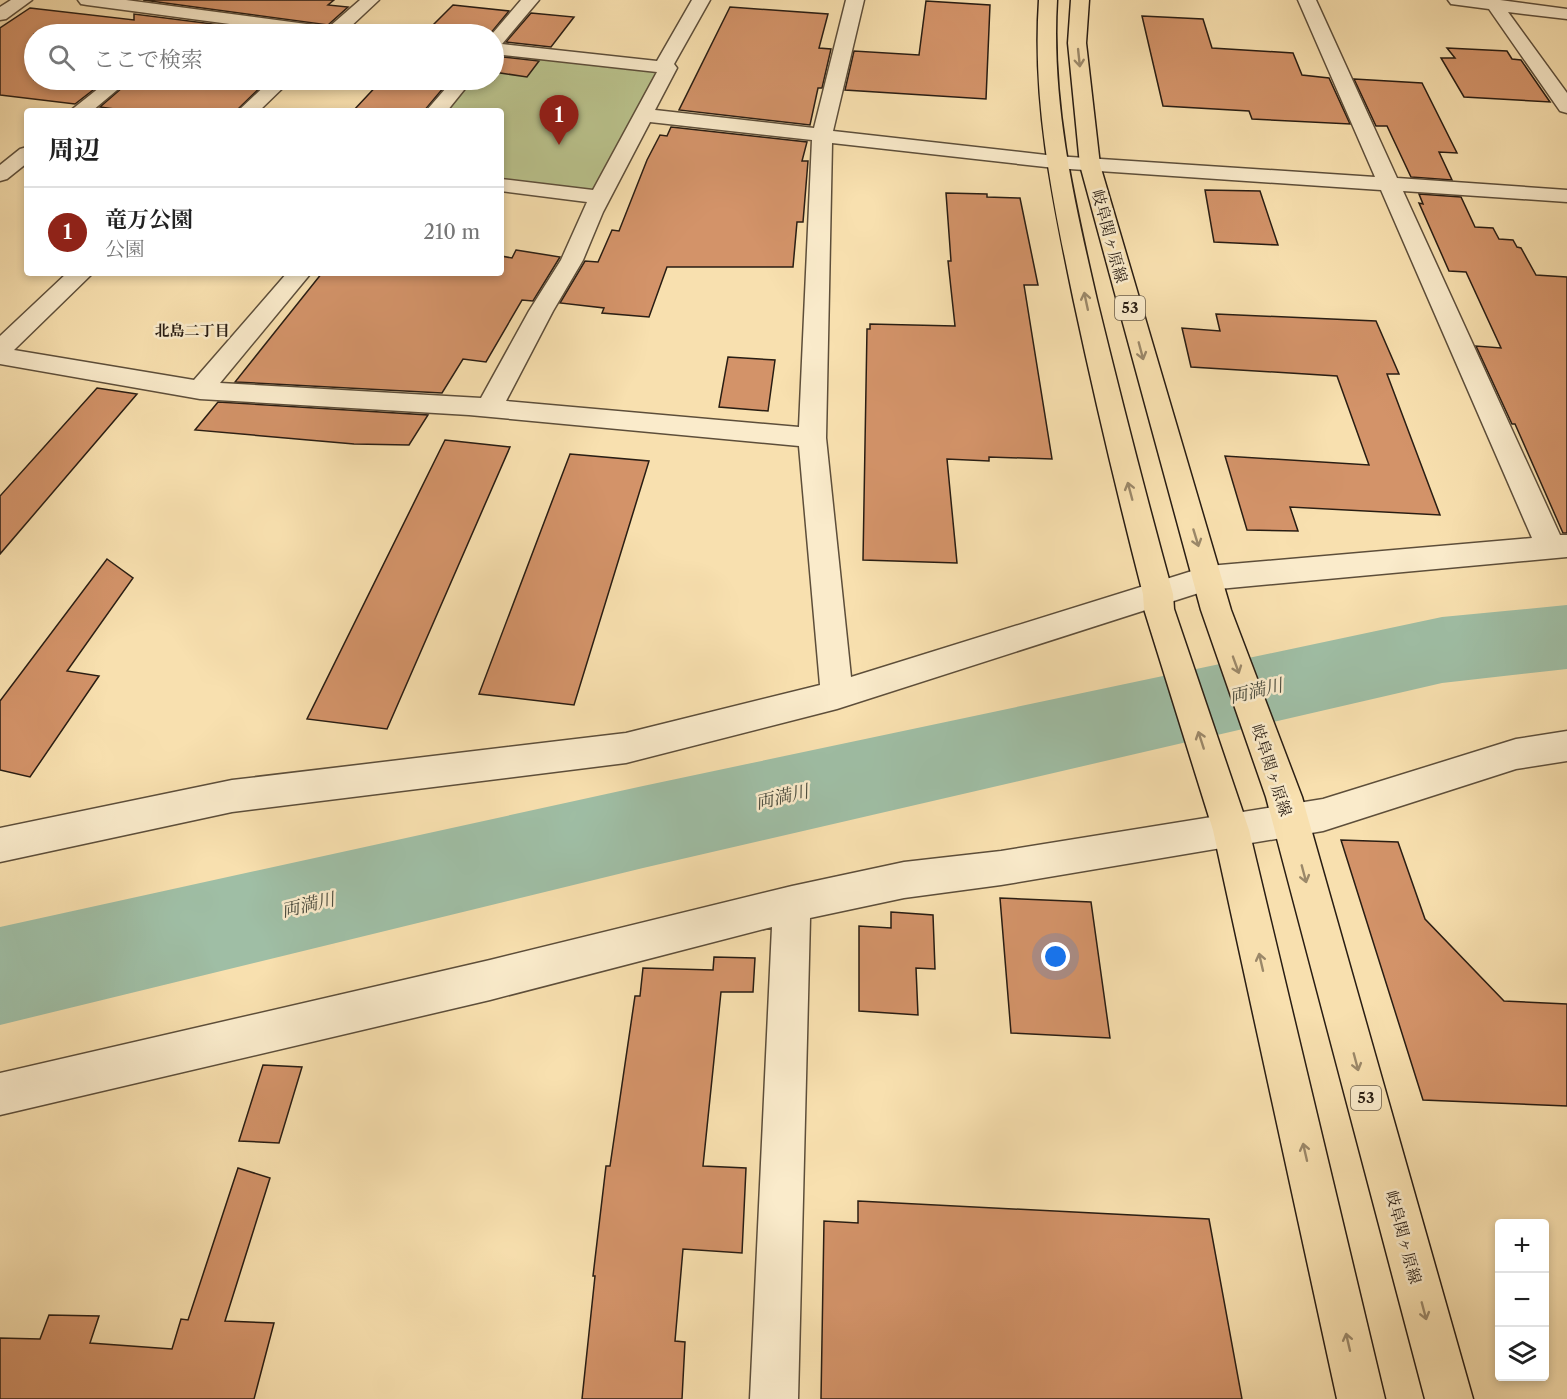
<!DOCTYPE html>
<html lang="ja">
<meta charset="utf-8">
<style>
:root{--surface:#fff;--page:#f2f2f2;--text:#222;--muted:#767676;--line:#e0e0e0;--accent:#8f2418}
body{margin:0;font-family:"Libre Caslon Text","Noto Serif JP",serif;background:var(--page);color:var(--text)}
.controls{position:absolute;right:18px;bottom:18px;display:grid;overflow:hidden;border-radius:6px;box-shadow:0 3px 9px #0003}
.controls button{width:54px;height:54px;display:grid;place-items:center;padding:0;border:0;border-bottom:2px solid var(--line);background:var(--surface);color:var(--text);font:30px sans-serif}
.you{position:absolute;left:1056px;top:957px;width:21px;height:21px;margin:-15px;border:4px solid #fff;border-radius:50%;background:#1a73e8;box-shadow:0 0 0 9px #1a73e833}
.badge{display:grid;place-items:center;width:39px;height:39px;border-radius:50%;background:var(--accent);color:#fff;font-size:20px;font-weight:700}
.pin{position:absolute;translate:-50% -50px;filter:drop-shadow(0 2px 3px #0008)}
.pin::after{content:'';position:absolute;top:32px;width:21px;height:18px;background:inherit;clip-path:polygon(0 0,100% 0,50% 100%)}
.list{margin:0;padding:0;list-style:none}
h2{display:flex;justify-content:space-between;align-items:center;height:78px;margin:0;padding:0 24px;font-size:26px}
h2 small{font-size:20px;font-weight:400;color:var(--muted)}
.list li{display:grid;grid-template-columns:39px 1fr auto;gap:18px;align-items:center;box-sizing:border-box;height:90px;padding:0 24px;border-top:2px solid var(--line)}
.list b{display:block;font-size:22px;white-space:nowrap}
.list p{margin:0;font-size:20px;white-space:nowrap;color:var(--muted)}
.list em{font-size:20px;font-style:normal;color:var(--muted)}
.icon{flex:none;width:33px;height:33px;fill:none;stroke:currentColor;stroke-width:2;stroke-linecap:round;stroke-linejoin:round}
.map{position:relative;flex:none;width:1567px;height:1399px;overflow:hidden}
.search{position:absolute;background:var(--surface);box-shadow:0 3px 9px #0003;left:24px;top:24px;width:480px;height:66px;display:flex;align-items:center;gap:15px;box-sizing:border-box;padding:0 21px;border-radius:33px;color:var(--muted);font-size:22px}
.panel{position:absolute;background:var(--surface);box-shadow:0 3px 9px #0003;left:24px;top:108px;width:480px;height:168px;border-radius:6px}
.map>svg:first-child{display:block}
</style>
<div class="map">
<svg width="1567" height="1399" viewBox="0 0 1567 1399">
<rect width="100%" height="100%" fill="#f8e0af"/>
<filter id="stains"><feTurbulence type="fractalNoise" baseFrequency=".00333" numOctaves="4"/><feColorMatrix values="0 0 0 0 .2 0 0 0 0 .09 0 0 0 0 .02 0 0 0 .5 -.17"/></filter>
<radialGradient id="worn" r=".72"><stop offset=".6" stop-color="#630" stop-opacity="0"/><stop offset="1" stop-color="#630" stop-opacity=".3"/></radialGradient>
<path fill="#bac38d" stroke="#727050" stroke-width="1.5" d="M494 53 658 70 593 190 501 179V111H445L472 80H494Z"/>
<path fill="#9fbea5" stroke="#707e6b" stroke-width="1.5" d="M1567 631V643L1446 659 1306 689 1289 701 1282 674 1414 642 1492 633Z"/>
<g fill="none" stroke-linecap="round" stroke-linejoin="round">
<path stroke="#646e5c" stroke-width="1.5" d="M1492 639H1502L1504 642 1305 683 1295 690 1290 681 1292 678 1415 648Z"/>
<path fill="#9fbea5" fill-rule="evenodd" d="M1567 605V669L1442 683 643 868 0 1025V927L643 786 1442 617Z"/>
</g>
<path fill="#d39369" stroke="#291d13" stroke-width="1.5" d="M143 0H334L328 5 348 7 328 25Z
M926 1 990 5 986 99 845 90 854 51 919 55Z
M453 5 509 11 490 34H424Z
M730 7 828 14 819 48 831 49 822 88H818L810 125 679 110Z
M30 8 134 20V14L292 34H34V80H106L75 104 0 95V28Z
M531 13 574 17 551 47 506 42Z
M1142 16 1203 19 1212 48 1293 53 1302 75 1329 78 1350 124 1252 119 1249 111 1163 106Z
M1447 48 1507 51 1512 59 1521 60 1550 102 1464 97 1441 58H1455Z
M494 56 539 61 527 77 494 72Z
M1354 79 1422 83 1457 153 1439 152 1452 180 1411 177 1387 126H1376Z
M131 80H268L236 111H129L100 107Z
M382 80H450L424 111H353Z
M671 127 807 142 802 161H808L803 222H797L793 267H667L649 317 602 313 604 308 560 303 585 261 598 262 612 230 619 231 647 160 660 135 667 136Z
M1205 190 1260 191 1278 245 1214 242Z
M946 193 987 194V197L1020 198 1038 285H1024L1052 459 989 457V461L947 459 957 563 863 560 867 329H870V324L955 326 948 261H951Z
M1419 194 1461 197 1475 227 1493 228 1499 239 1513 240 1517 247 1521 248 1536 275 1567 277V533H1563L1515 424H1512L1476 346 1501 348 1466 272 1449 271 1419 203 1423 204Z
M516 250 560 257 533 301 522 300 486 362 463 359 442 393 235 382 322 273H501V256L512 258Z
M1216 314 1376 321 1399 374H1387L1440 515 1290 507 1298 531 1247 530 1225 456 1369 465 1337 376 1191 367 1182 328 1220 331Z
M728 357 775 360 768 411 719 407Z
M97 388 137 394 0 554V496Z
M218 402 428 415 409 445 354 444 195 430Z
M445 440 510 447 387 729 307 719Z
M570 454 649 461 574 705 479 694Z
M107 559 133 578 67 671 99 676 30 777 0 770V701Z
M1341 840 1398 842 1425 919 1504 1001 1567 1004V1106L1423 1100Z
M1000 898 1091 902 1110 1038 1011 1033Z
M891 912 933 915 935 969 916 968 918 1015 859 1011V926L891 928Z
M714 957 755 958 753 992H721L703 1166 746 1168 742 1253 683 1249 675 1341 685 1342 682 1399H582L595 1276H593L606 1166H610L635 996H640L643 968 713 970Z
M263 1065 302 1067 279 1143 239 1141Z
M238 1168 270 1178 225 1321 274 1323 254 1399H0V1338L40 1339 49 1315 99 1316 90 1343 172 1349 181 1319 188 1320Z
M858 1201 1209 1219 1242 1399H821L824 1221 858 1223Z"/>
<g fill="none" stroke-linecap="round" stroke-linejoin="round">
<defs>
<path id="minor" d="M78 0H126L329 27 360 0H379L347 30 350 34H305L87 5 81 4Z
M521 0H539L502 44 657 61 692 0H710L674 64 677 68 655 110 814 128 846 0H864L833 131 1055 156 1375 177 1298 0H1316L1397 178 1567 190V202L1403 191 1560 535H1567V557L1208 590 837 709 626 763 232 812 0 862V828L232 780 626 733 820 685 799 446 469 415 200 399 0 364V336L67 273H93L14 350 194 380 287 273H311L220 383 481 398 529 311 561 260 587 202 501 191V179L593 190 657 72 494 54V34H492ZM650 122 812 140 799 427 506 401 553 311 583 260 603 212ZM832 143 1055 168 1381 190 1532 538 1208 566 851 677 826 438Z
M1448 0H1500L1567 9V19L1508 12 1567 93V113L1560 111 1489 9 1451 4Z
M109 80H129L92 111H70Z
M271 80H291L259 111H238Z
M453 80H472L447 111H426Z
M27 147V163L7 179 0 181V165L20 149Z
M1567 731V761L1516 769 1323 831 1001 885 904 898 810 918 798 1399H750L772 927 490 1000 0 1115V1073L490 960 792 886 904 862 1001 851 1323 799 1516 739Z"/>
<path id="tertiary" d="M11 0H32L6 19 0 20V7Z"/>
<path id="primary" d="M1039 0H1057C1051 103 1074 200 1097 300 1121 398 1146 496 1173 594L1174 609 1249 830 1385 1399H1337L1213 830 1144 609 1143 594C1118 497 1095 400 1074 302 1053 201 1032 103 1039 0Z
M1071 0H1089L1086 43 1100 165 1231 610 1302 797 1473 1399H1425L1266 797 1201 610 1080 165 1068 43Z"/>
</defs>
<use href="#minor" stroke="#5d4e3a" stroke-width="3"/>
<use href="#tertiary" stroke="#5d4e3a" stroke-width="3"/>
<use href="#primary" stroke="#291d13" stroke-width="3"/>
<use href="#minor" fill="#faebcb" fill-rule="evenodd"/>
<use href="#tertiary" fill="#faebcb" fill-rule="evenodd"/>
<use href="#primary" fill="#f8e0af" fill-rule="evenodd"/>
</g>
<defs><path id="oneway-shaft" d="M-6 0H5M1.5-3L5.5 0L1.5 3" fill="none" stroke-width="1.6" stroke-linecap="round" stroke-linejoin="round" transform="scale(1.5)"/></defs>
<g stroke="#9b8869">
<use href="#oneway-shaft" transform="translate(1079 58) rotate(84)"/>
<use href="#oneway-shaft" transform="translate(1086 301) rotate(-102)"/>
<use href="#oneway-shaft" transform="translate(1141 351) rotate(75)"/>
<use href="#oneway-shaft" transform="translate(1130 491) rotate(-105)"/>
<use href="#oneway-shaft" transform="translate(1196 538) rotate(73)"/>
<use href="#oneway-shaft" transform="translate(1236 665) rotate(70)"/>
<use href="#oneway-shaft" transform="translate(1201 740) rotate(-108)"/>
<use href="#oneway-shaft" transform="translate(1304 874) rotate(75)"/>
<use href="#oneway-shaft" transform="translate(1261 962) rotate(-103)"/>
<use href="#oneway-shaft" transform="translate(1356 1062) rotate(75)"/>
<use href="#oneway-shaft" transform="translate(1305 1152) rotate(-103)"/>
<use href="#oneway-shaft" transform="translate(1424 1311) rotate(75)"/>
<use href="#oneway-shaft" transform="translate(1348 1342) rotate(-103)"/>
</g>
<g text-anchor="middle" stroke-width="5" stroke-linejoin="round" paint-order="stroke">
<g fill="#faebcb" stroke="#685b4a" stroke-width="1.5">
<rect x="1115" y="296" width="30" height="24" rx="4.5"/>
<rect x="1351" y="1086" width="30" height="24" rx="4.5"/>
</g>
<g font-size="15" font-weight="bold" fill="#291d13">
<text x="1130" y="313">53</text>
<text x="1366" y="1103">53</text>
</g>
<g font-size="15" font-weight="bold" fill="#291d13" stroke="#faebcb">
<text x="192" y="336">北島二丁目</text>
</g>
<g font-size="16" fill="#291d13" stroke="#faebcb">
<text transform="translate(1110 236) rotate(75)" y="6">岐阜関ヶ原線</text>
<text transform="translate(1272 770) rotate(72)" y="6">岐阜関ヶ原線</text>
<text transform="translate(1404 1237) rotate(75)" y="6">岐阜関ヶ原線</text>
</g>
<g font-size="18" font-style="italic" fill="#4c4d3f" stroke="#faebcb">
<text transform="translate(1256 691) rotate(-13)" y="6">両満川</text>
<text transform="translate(782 797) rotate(-13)" y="6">両満川</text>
<text transform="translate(308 905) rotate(-13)" y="6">両満川</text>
</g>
</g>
<rect width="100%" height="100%" filter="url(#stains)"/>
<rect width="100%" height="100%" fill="url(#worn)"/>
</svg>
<div class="controls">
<button>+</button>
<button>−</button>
<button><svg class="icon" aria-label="layers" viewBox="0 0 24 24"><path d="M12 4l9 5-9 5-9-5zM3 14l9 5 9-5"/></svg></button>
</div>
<div class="you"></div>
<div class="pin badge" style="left:559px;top:145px">1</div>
<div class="search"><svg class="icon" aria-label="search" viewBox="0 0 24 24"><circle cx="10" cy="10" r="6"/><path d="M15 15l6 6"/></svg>ここで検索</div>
<section class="panel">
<h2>周辺<small></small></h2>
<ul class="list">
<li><span class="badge">1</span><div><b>竜万公園</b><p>公園</p></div><em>210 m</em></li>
</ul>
</section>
</div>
